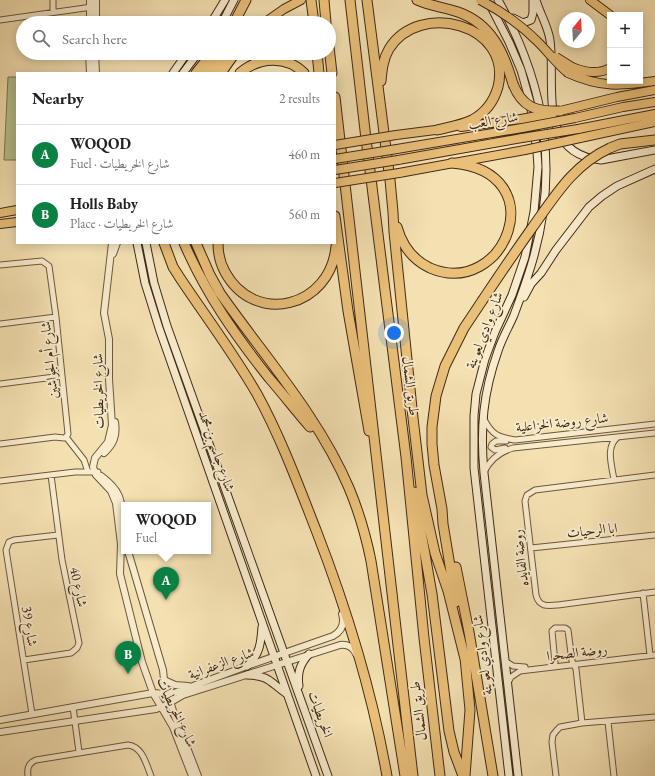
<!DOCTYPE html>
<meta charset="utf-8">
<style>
:root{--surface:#fff;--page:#f6f6f6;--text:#222;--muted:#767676;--line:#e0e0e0;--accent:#0b8043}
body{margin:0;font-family:"EB Garamond",Amiri,serif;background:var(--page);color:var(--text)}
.controls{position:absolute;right:12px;top:12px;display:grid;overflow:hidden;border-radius:0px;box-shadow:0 2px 10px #0003}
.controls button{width:36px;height:36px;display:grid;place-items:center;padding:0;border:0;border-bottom:1px solid var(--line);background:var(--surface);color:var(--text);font:20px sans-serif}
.compass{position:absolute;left:559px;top:12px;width:36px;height:36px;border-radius:50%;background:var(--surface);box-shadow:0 2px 10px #0003;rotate:18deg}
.you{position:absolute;left:394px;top:333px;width:14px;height:14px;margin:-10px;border:3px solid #fff;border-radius:50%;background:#1a73e8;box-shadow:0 0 0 6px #1a73e833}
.badge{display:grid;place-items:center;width:26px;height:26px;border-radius:50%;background:var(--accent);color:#fff;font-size:13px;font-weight:700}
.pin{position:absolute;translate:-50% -33px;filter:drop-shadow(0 1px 2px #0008)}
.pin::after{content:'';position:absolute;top:21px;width:14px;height:12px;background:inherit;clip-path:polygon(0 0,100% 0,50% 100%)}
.popup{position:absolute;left:121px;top:502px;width:90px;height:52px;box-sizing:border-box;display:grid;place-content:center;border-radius:0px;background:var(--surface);filter:drop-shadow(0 1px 3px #0005);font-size:13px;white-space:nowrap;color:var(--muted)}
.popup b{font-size:15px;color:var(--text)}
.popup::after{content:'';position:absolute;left:50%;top:100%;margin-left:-8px;border:8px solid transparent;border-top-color:var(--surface)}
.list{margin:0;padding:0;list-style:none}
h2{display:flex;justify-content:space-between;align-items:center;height:52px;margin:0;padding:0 16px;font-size:17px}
h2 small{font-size:13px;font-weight:400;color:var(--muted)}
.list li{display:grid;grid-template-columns:26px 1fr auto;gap:12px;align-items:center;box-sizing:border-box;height:60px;padding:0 16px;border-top:1px solid var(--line)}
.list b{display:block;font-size:15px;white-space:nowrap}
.list p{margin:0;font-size:13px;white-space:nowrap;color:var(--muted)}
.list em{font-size:13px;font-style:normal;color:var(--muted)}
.icon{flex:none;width:22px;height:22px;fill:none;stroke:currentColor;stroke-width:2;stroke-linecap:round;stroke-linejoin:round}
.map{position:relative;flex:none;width:655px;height:776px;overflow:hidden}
.search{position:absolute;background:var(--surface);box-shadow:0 2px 10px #0003;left:16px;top:16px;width:320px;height:44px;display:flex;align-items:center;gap:10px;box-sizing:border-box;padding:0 14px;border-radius:22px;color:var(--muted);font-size:15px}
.panel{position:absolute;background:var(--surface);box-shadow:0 2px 10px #0003;left:16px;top:72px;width:320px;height:172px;border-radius:0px}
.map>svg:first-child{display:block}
</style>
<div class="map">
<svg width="655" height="776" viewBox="0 0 655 776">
<rect width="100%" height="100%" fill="#f4e1b2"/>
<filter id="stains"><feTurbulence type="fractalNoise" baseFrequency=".005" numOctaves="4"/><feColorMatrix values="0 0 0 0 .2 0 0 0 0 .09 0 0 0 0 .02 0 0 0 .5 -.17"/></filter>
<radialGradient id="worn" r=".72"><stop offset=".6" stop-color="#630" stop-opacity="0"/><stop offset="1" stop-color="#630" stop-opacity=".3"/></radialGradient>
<path fill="#b6c490" stroke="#7b7653" d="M8 77H17V160H4Z"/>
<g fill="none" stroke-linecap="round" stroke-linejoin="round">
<defs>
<path id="minor" d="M53 0V12
M0 20 92 7
M0 265 42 261 49 266 56 317 68 434 66 437 64 438 55 437 0 444
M0 324 56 317
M0 384 62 376
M484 419C492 435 498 437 515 440L655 424
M66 437 84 460 88 472
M505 448 495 450 491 447 492 444 496 441H506
M484 472C490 460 499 452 513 448L655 433
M655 475 535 490 527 495 525 501 536 595C539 607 547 606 558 605L655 592
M614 480C612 466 605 446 618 437
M0 481 75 472H98
M531 548 655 535
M643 593 650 655
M24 660 71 653 77 648 79 643 62 560 51 475
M505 661 513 666 525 667
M555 663 552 631 555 628H565L568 630 572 661 576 669 582 723
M508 683 511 677 520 671 655 655
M73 707 79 752
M32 714 6 550 9 542 14 540 58 535
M608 722 614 776
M28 776C27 769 28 763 36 760L128 745C143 747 146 764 151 776
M556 776 552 742 553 735 557 730 560 727 582 723 655 717"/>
<path id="tertiary" d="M90 23V0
M96 23V0
M89 53 90 73
M95 53 96 73
M112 243 104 313 109 339V379L112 425 108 442 95 458 93 467 96 475 111 491 116 503 121 544 120 574 142 662 153 693 173 727 192 776
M113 254 117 243
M104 453C114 444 117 435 115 422
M101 476C124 493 121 503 124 529
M128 551 163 670 165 689 169 698 174 714 198 776
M164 680 175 685 188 686
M0 720 153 693 167 694 174 693 247 666 333 636C342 631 345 624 342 614
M0 732 156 709 164 706 183 695 340 645C347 644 353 647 356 654"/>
<path id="secondary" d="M498 0C546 85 560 172 531 266 526 282 520 299 514 315 509 327 502 338 498 351 483 393 480 429 484 473L518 776
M536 0C540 14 548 26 550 40 556 83 536 154 601 160L655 150
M490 5 509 42 521 70 530 102 537 152 538 167 534 212 525 257 512 295 495 332 485 359 476 394 474 416V468L509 776
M513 18 523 23 531 20 533 13V0
M211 23 225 0
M222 23 234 0
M173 73 187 53
M183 73 198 53
M137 243 145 283 159 328 316 776
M146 243 154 283 167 326 328 776
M524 297 531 284 541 273 556 250 589 207 602 196 617 186 655 169
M247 666C260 655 261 642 262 627
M247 675C271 676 269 682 287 694
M299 686C297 673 300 664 309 654"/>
<path id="primary" d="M590 0 610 15
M264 23 284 9 301 0
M572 67C584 72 598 75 610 68
M212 73 228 53
M568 73C601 88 621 86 655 81
M560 111 617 97 655 90
M575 118 623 107 655 102
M461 127 521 119
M578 129 655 114
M396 135 443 129
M580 138 655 122
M397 149 522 128
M398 160 522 138
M399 173 525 150
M0 213 17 210
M0 224 17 222"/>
<path id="motorway" d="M311 0 314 23
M324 0 326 23
M350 0 366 139 406 457 424 638 440 776
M367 0 390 180 393 212 394 232 413 418 422 495 435 553 448 591 466 663
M417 0C430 6 444 7 458 12 492 24 504 53 513 84
M234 23 246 0
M329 47 332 73
M317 53 319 73
M196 73 212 53
M207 73 220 53
M221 73 235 53
M240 73C259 57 286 55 304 73
M381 81C382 70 383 59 389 49 419 0 513 24 498 87 494 101 485 113 472 120 462 125 449 127 437 130
M335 97 413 776
M610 148 620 144 655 140
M335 216 348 311 369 431
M397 227C402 245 413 260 430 268 505 300 556 172 452 163
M164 243 173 267 180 278C206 317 234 354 257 394 281 438 298 484 316 530 347 610 372 691 387 776
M184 243C206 294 235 335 269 378 283 394 296 411 310 427
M196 243 210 275 220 293C264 356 319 417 349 488 359 512 366 536 371 561L405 776
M218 243C218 253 220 263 225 272 255 327 331 307 336 246
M414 492 432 594 449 731 454 752 463 776
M456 567 469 632 493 776
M456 602 443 524 442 509 434 465 432 444V427L436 396 445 366 464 328 482 301
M465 658 470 710 465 776"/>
</defs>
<use href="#minor" stroke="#6d573d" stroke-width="7"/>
<use href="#tertiary" stroke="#6d573d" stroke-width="8"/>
<use href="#secondary" stroke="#402916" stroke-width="9"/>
<use href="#primary" stroke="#402916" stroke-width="10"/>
<use href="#motorway" stroke="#402916" stroke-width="11"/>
<use href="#minor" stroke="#f8eccd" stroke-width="5"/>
<use href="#tertiary" stroke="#f8eccd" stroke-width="6"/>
<use href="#secondary" stroke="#f8eccd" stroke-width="7"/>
<use href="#primary" stroke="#eac079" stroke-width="8"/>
<use href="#motorway" stroke="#eac079" stroke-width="9"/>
<defs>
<path id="primary-bridge" d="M480 0C501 11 520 24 538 42 548 52 557 64 568 73
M556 57 572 67
M521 119 553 113
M522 128 575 118
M522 138 578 129
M335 145 396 135
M525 150 580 138
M335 159 397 149
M335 170 398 160
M335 183 399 173"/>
<path id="motorway-bridge" d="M513 84C522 107 536 112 560 111
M482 301C498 277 515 252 532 228 555 196 573 165 610 148"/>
</defs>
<use href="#primary-bridge" stroke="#402916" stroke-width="10" stroke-linecap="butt"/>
<use href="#motorway-bridge" stroke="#402916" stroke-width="11" stroke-linecap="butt"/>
<use href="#primary-bridge" stroke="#eac079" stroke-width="8"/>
<use href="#motorway-bridge" stroke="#eac079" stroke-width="9"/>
</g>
<g text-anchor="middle" stroke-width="3.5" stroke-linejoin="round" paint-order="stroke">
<g font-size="14" fill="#402916" stroke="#f8eccd">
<text transform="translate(493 120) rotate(-9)" y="5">شارع العب</text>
<text transform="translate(484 330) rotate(-69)" y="5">شارع وادي لعوينة</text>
<text transform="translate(49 360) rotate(-96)" y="5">شارع أم الجواشين</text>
<text transform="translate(411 386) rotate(83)" y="5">طريق الشمال</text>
<text transform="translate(98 391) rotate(-91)" y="5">شارع الخريطيات</text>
<text transform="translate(562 422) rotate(-6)" y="5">شارع روضة الخزاعلية</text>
<text transform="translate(217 451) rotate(71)" y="5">شارع جاسم بن محمد</text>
<text transform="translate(592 530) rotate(-6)" y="5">ابا الرحيات</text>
<text transform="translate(520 558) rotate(-97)" y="5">روضة الفايده</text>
<text transform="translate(79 587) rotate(78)" y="5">شارع 40</text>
<text transform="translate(30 626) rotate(81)" y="5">شارع 39</text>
<text transform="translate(577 652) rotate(-7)" y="5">روضة الصحرا</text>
<text transform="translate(482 655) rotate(-97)" y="5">شارع وادي لعوينة</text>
<text transform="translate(221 663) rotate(-20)" y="5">شارع الزعفرانية</text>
<text transform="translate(418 711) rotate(-97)" y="5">طريق الشمال</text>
<text transform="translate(177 712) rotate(65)" y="5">شارع الخريطيات</text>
<text transform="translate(321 714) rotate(70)" y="5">الخريطيات</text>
</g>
</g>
<rect width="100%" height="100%" filter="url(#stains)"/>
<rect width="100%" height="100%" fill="url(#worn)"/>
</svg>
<div class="controls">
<button>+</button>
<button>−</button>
</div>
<svg class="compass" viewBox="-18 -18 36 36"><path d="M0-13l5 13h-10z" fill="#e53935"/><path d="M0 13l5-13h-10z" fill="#767676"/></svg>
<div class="you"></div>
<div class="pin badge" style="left:166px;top:600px">A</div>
<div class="popup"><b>WOQOD</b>Fuel</div>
<div class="pin badge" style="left:128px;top:674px">B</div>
<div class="search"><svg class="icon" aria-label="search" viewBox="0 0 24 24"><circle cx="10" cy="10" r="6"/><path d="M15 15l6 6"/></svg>Search here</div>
<section class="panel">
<h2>Nearby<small>2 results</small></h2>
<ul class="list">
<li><span class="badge">A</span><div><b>WOQOD</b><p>Fuel · شارع الخريطيات</p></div><em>460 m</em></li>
<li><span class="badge">B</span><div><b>Holls Baby</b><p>Place · شارع الخريطيات</p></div><em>560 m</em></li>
</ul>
</section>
</div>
